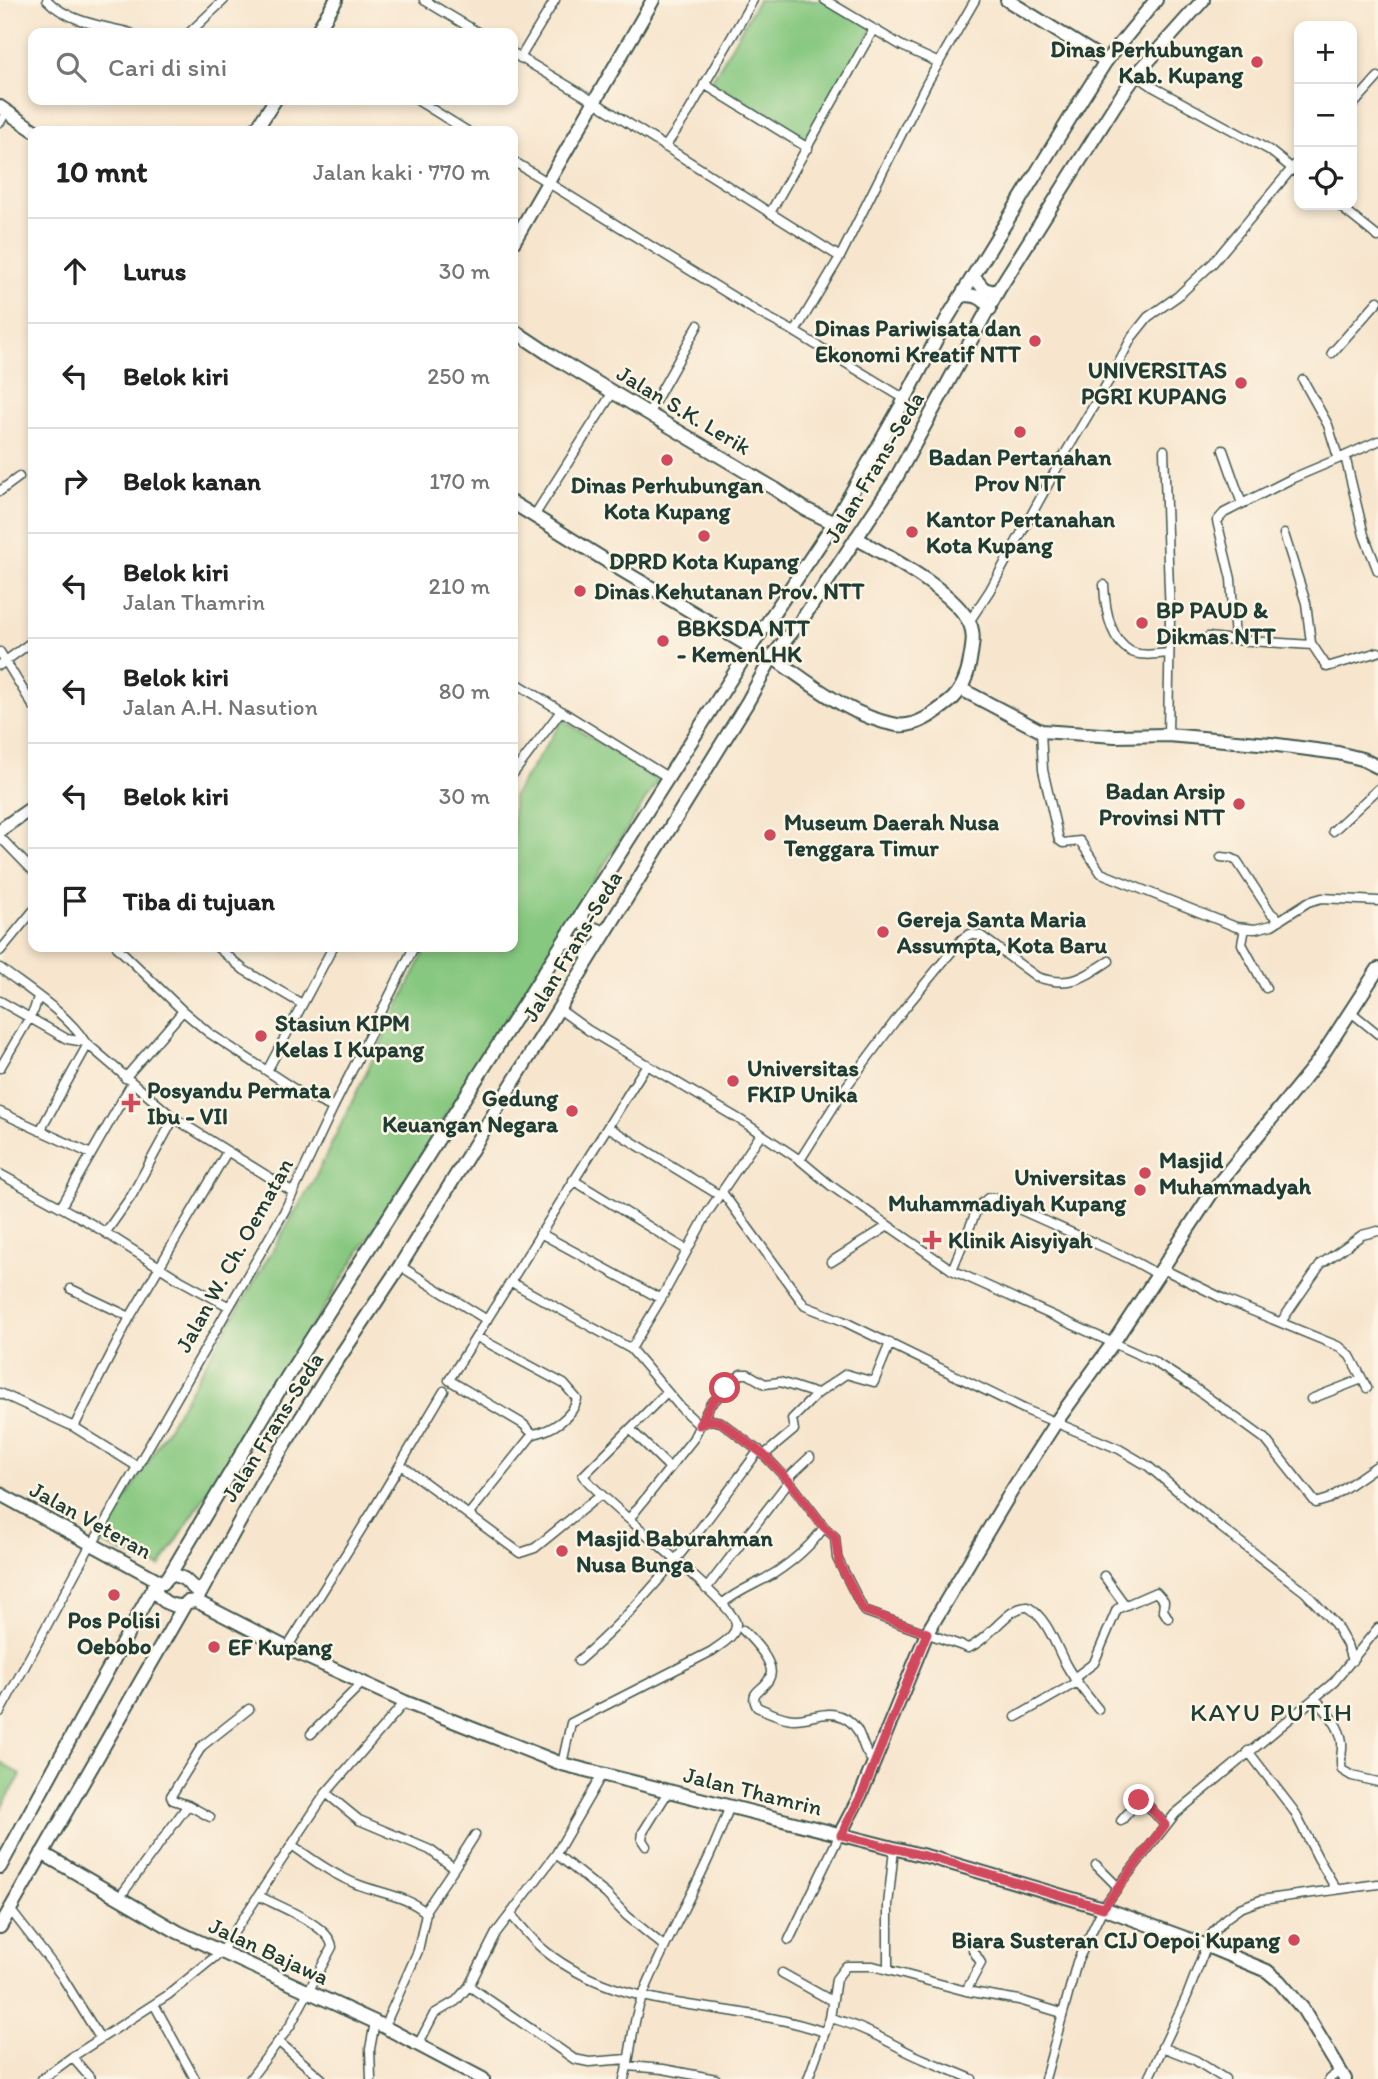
<!DOCTYPE html>
<html lang="id">
<meta charset="utf-8">
<style>
:root{--surface:#fff;--page:#f2f2f2;--text:#222;--muted:#767676;--line:#e0e0e0}
body{margin:0;font-family:Itim,sans-serif;background:var(--page);color:var(--text)}
.controls{position:absolute;right:21px;top:21px;display:grid;overflow:hidden;border-radius:14px;box-shadow:0 4px 10px #0003}
.controls button{width:63px;height:63px;display:grid;place-items:center;padding:0;border:0;border-bottom:2px solid var(--line);background:var(--surface);color:var(--text);font:35px sans-serif}
.stop{position:absolute;width:21px;height:21px;margin:-16px;border:5px solid #d1495b;border-radius:50%;background:#fff}
.stop.end{background:#d1495b;border-color:#fff;box-shadow:0 2px 7px #0008}
.list{margin:0;padding:0;list-style:none}
h2{display:flex;justify-content:space-between;align-items:center;height:91px;margin:0;padding:0 28px;font-size:30px}
h2 small{font-size:23px;font-weight:400;color:var(--muted)}
.list li{display:grid;grid-template-columns:46px 1fr auto;gap:21px;align-items:center;box-sizing:border-box;height:105px;padding:0 28px;border-top:2px solid var(--line)}
.list b{display:block;font-size:26px;white-space:nowrap}
.list p{margin:0;font-size:23px;white-space:nowrap;color:var(--muted)}
.list em{font-size:23px;font-style:normal;color:var(--muted)}
.icon{flex:none;width:38px;height:38px;fill:none;stroke:currentColor;stroke-width:2;stroke-linecap:round;stroke-linejoin:round}
.map{position:relative;flex:none;width:1378px;height:2079px;overflow:hidden}
.search{position:absolute;background:var(--surface);box-shadow:0 4px 10px #0003;left:28px;top:28px;width:490px;height:77px;display:flex;align-items:center;gap:18px;box-sizing:border-box;padding:0 24px;border-radius:14px;color:var(--muted);font-size:26px}
.panel{position:absolute;background:var(--surface);box-shadow:0 4px 10px #0003;left:28px;top:126px;width:490px;height:826px;border-radius:14px}
.map>svg:first-child{display:block}
</style>
<div class="map">
<svg width="1378" height="2079" viewBox="0 0 1378 2079">
<rect width="100%" height="100%" fill="#fcf5e5"/>
<filter id="ink" filterUnits="userSpaceOnUse"><feTurbulence type="fractalNoise" baseFrequency=".0143" numOctaves="2"/><feDisplacementMap in="SourceGraphic" scale="14" xChannelSelector="R" yChannelSelector="G"/><feConvolveMatrix kernelMatrix="1 2 1 2 8 2 1 2 1" color-interpolation-filters="sRGB"/></filter>
<filter id="wash" filterUnits="userSpaceOnUse"><feTurbulence type="fractalNoise" baseFrequency=".00686" numOctaves="4" result="noise"/><feDisplacementMap in="SourceGraphic" scale="28" xChannelSelector="R" yChannelSelector="G"/><feGaussianBlur stdDeviation="1.57" result="paint"/><feColorMatrix in="noise" values="0 0 0 0 0 0 0 0 0 0 0 0 0 0 0 0 0 1.4 0 .05"/><feComposite in="paint" operator="in"/></filter>
<g filter="url(#wash)">
<rect width="100%" height="100%" fill="#f7e5cd"/>
<path fill="#87c880" stroke="#53825a" stroke-width="2" d="M758 0H829L874 26 812 142 711 82Z
M563 720 658 780 160 1567 100 1543 315 1178 427 947H513V796Z
M0 1762 21 1775 0 1810Z"/>
</g>
<g filter="url(#ink)">
<g fill="none" stroke-linecap="round" stroke-linejoin="round">
<defs>
<path id="street" d="M47 0C68 22 103 26 131 33
M424 0 479 33
M825 0 902 46 939 63
M189 33 224 0
M513 53 593 101 840 257 927 83 975 0
M520 58 555 0
M1136 75 1155 88 1269 150 1299 174
M704 84 808 148
M417 100 467 131
M1352 106 1378 77
M0 122 2 119
M665 147 688 113 753 0
M513 161 761 314 795 332 840 257
M1338 205 1378 237
M770 213 873 30
M795 332 905 399
M1332 353 1378 301
M1303 380 1328 425 1338 457
M648 414 698 325
M1378 441 1345 456 1364 535 1378 571
M1164 450 1170 617 1168 735
M1223 450 1242 504
M0 491 19 477
M534 516 613 392
M1284 534 1306 603 1311 643 1327 667 1378 652
M1104 585C1105 606 1109 639 1130 651 1140 657 1157 654 1169 653
M969 622 990 590 1063 457 1111 377 1132 337 1148 317 1178 296 1213 263 1299 160
M1208 637 1235 640
M1312 645 1235 640 1231 579 1217 521 1224 513 1293 478 1345 456
M0 652 33 706
M0 665 33 641
M513 681 669 778
M1041 731 1043 770 1059 840 1063 843 1080 841 1101 873 1236 927 1255 929 1272 925 1308 902 1322 898 1378 901
M513 774 561 711
M1333 831 1378 789
M0 837 33 871
M1221 857 1231 858 1237 861 1271 913 1280 920
M1245 928 1242 944 1266 988
M117 947 183 1011 209 1033 299 1092 333 1108
M217 947 244 970 302 1004
M0 951 33 911
M0 968C26 988 68 1014 85 1042L174 1118 293 1192
M0 1001 67 1039 85 1042
M559 1009 588 1030 742 1121 800 1160 830 1185 952 1270 1153 1361 1192 1386 1265 1439 1316 1503 1329 1499 1378 1465
M1351 1012 1378 1034
M0 1068 34 1010 38 997
M267 1071 333 947
M125 1078 183 1011
M0 1112 91 1154
M608 1127 719 1195
M40 1131 88 1044
M800 1160 846 1087 904 1009 962 939 970 934 981 936 1037 977C1070 988 1083 978 1109 961
M0 1174 90 1223 180 1280 228 1306
M573 1180 687 1250
M722 1192 805 1306 843 1321 1026 1410 1119 1449 1148 1466 1219 1526 1305 1592 1335 1624 1347 1645 1352 1661
M61 1207 132 1083
M106 1232 132 1195 174 1118
M540 1233 661 1299
M831 1262 888 1226
M400 1266 487 1320
M1161 1268 1228 1301 1340 1347 1350 1356 1367 1388
M952 1270 978 1207 988 1198H994L1130 1259 1157 1274
M511 1282 631 1349 681 1408 699 1425
M71 1289 130 1317
M1281 1322 1321 1264 1362 1235 1378 1231
M631 1349 661 1299 708 1212 761 1134
M0 1393 74 1427 138 1467
M1311 1399 1362 1379
M699 1425 711 1420 721 1422 764 1455 789 1481 824 1527 835 1537 837 1558 864 1611 968 1648C988 1641 1009 1605 1028 1607 1047 1618 1055 1644 1065 1663 1074 1680 1086 1694 1098 1709
M74 1427 130 1317 227 1152
M631 1430 670 1468
M533 1434 523 1424 449 1380 647 1064
M764 1455 794 1430 792 1419 817 1394 846 1374 874 1382 890 1343
M401 1465 520 1553 535 1548 600 1495
M469 1514 533 1434C551 1431 573 1417 577 1399L564 1384 477 1337
M630 1518 693 1439 710 1405 741 1374H748L765 1384 780 1382 817 1394
M96 1538 284 1212 333 1108 414 947
M1104 1576 1125 1605
M706 1589 789 1481 792 1474 810 1457
M722 1604C738 1590 757 1584 775 1573 793 1561 812 1545 824 1527
M743 1630C752 1639 778 1665 769 1679 763 1691 748 1691 757 1707 768 1712 783 1719 794 1719 814 1719 829 1707 848 1720 864 1731 860 1750 874 1762
M287 1648 372 1512 444 1391
M578 1661C650 1600 703 1526 759 1450
M1074 1678 1094 1663 1117 1609 1156 1592 1164 1601 1163 1610 1168 1618
M1315 1698C1325 1710 1340 1725 1342 1742 1343 1752 1339 1760 1342 1770L1352 1776 1378 1782
M0 1712 91 1544
M1016 1717 1077 1682
M311 1734 363 1682
M1248 1751 1294 1811 1318 1858 1336 1889
M562 1764 571 1723 712 1651C720 1645 737 1636 736 1624 736 1604 603 1502 583 1476L667 1392
M601 1776 556 1854 496 1933 469 1986 574 2059 589 2062 628 2059
M326 1793 359 1820 430 1850 454 1868 425 1911
M188 1805 210 1817
M1121 1821 1139 1800H1143L1165 1825
M292 1845C313 1860 335 1876 359 1885 380 1893 410 1897 426 1913L418 1951 384 2027
M646 1846 642 1840 643 1832 668 1792
M556 1854 606 1894 627 1916 665 1947
M1096 1865 1118 1887
M454 1868 475 1835
M119 1898 188 1805 173 1800 171 1796 202 1746 249 1709
M9 1908 61 1975 100 2038
M511 1915C522 1927 532 1940 544 1950 625 2016 731 1999 824 2032
M789 1940 840 1834
M888 1969V1905L894 1849
M782 1973 832 2001
M966 1991 981 1963 973 1950
M154 2004 195 2079
M830 2018C856 2024 882 2038 906 2051 927 2062 950 2069 972 2079
M279 2042 322 2079
M418 2045 434 2014 456 2001 469 1986
M1162 2047 1195 2060 1225 2079
M72 2057 91 2079
M628 2066 663 2069 716 2079
M42 2079 72 2057 168 1995 221 1952 326 1793 405 1702
M250 2079 290 2026 332 1947C331 1926 278 1906 259 1896
M371 2079 370 2049 375 2022
M624 2079C632 2053 631 2026 641 2000 667 1934 706 1874 729 1808
M808 2079 830 2018 836 1979 846 1966H873L966 1991 1019 2000 1062 2013
M1045 2079 1077 1962 1103 1908 1118 1887 1175 1814 1334 1682 1378 1628
M1148 2079 1187 1996 1210 1936 1226 1918 1240 1908 1261 1900 1378 1884
M1329 2079 1340 2071"/>
<path id="secondary" d="M1007 0 1106 61
M316 33 336 0
M0 107 35 131
M255 131 275 100
M513 243 653 0
M513 330 552 356 775 489 805 509 834 523
M513 503 618 568 751 647
M772 657C810 683 850 717 897 725 916 728 935 713 949 702 961 693 968 675 970 660 972 648 975 635 970 624 955 591 887 556 856 538
M961 689 1041 731 1115 736 1168 735 1270 744 1338 753 1362 759 1378 767
M0 830 33 807
M0 1494 163 1583
M196 1601 287 1648 405 1702 562 1764 933 1858 1103 1908 1207 1946 1267 1971 1279 1981 1303 2009 1345 2079
M840 1834 861 1794 927 1633 1011 1492 1056 1422 1113 1343 1215 1188 1319 1060 1378 969
M42 1853 178 1932 375 2022 483 2079"/>
<path id="primary" d="M974 277 984 289 994 292 999 289
M963 295C975 295 984 297 990 309
M581 917 586 926 605 933
M566 941 577 944 590 956
M169 1576 171 1573 184 1579 199 1593
M153 1587C160 1601 169 1607 184 1606
M0 1867 155 1584 163 1583 169 1576 287 1377 751 647 834 523 905 399 948 317 1083 97 1106 61 1156 0
M0 1927 184 1606 187 1602 196 1601 262 1481 329 1373 400 1266 747 703 772 657 803 618 895 480 999 289 1115 105 1136 75 1203 0"/>
</defs>
<use href="#street" stroke="#3f564b" stroke-width="11"/>
<use href="#secondary" stroke="#3f564b" stroke-width="16"/>
<use href="#primary" stroke="#3f564b" stroke-width="16"/>
<use href="#street" stroke="#fff" stroke-width="8"/>
<use href="#secondary" stroke="#fff" stroke-width="12"/>
<use href="#primary" stroke="#fff" stroke-width="12"/>
</g>
</g>
<g fill="none" stroke-linecap="round" stroke-linejoin="round" filter="url(#ink)">
<path stroke="#d1495b" stroke-width="9" d="M725 1388 710 1405 699 1425 711 1420 721 1422 764 1455 789 1481 824 1527 835 1537 839 1563 863 1610 927 1633 862 1794 841 1835 933 1858 1103 1908 1165 1825 1145 1801 1139 1800"/>
</g>
<g fill="#d1495b" stroke="#fcf5e5" stroke-width="2.5">
<circle cx="1257" cy="62" r="7"/>
<circle cx="1035" cy="341" r="7"/>
<circle cx="1241" cy="383" r="7"/>
<circle cx="1020" cy="432" r="7"/>
<circle cx="667" cy="460" r="7"/>
<circle cx="912" cy="532" r="7"/>
<circle cx="704" cy="536" r="7"/>
<circle cx="580" cy="591" r="7"/>
<circle cx="1142" cy="623" r="7"/>
<circle cx="663" cy="641" r="7"/>
<circle cx="1239" cy="804" r="7"/>
<circle cx="770" cy="835" r="7"/>
<circle cx="883" cy="932" r="7"/>
<circle cx="261" cy="1036" r="7"/>
<circle cx="733" cy="1081" r="7"/>
<path d="M127.5 1092.5h7v7h7v7h-7v7h-7v-7h-7v-7h7z"/>
<circle cx="572" cy="1111" r="7"/>
<circle cx="1145" cy="1173" r="7"/>
<circle cx="1140" cy="1190" r="7"/>
<path d="M928.5 1229.5h7v7h7v7h-7v7h-7v-7h-7v-7h7z"/>
<circle cx="562" cy="1551" r="7"/>
<circle cx="114" cy="1595" r="7"/>
<circle cx="214" cy="1647" r="7"/>
<circle cx="1294" cy="1940" r="7"/>
</g>
<g text-anchor="middle" stroke-width="5" stroke-linejoin="round" paint-order="stroke">
<g font-size="23" font-weight="bold" fill="#1f3d34" stroke="#fcf5e5" text-anchor="start">
<text x="1243" y="57" text-anchor="end">Dinas Perhubungan<tspan x="1243" dy="26">Kab. Kupang</tspan></text>
<text x="1021" y="336" text-anchor="end">Dinas Pariwisata dan<tspan x="1021" dy="26">Ekonomi Kreatif NTT</tspan></text>
<text x="1227" y="378" text-anchor="end">UNIVERSITAS<tspan x="1227" dy="26">PGRI KUPANG</tspan></text>
<text x="1020" y="465" text-anchor="middle">Badan Pertanahan<tspan x="1020" dy="26">Prov NTT</tspan></text>
<text x="667" y="493" text-anchor="middle">Dinas Perhubungan<tspan x="667" dy="26">Kota Kupang</tspan></text>
<text x="926" y="527">Kantor Pertanahan<tspan x="926" dy="26">Kota Kupang</tspan></text>
<text x="704" y="569" text-anchor="middle">DPRD Kota Kupang</text>
<text x="594" y="599">Dinas Kehutanan Prov. NTT</text>
<text x="1156" y="618">BP PAUD &amp;<tspan x="1156" dy="26">Dikmas NTT</tspan></text>
<text x="677" y="636">BBKSDA NTT<tspan x="677" dy="26">- KemenLHK</tspan></text>
<text x="1225" y="799" text-anchor="end">Badan Arsip<tspan x="1225" dy="26">Provinsi NTT</tspan></text>
<text x="784" y="830">Museum Daerah Nusa<tspan x="784" dy="26">Tenggara Timur</tspan></text>
<text x="897" y="927">Gereja Santa Maria<tspan x="897" dy="26">Assumpta, Kota Baru</tspan></text>
<text x="275" y="1031">Stasiun KIPM<tspan x="275" dy="26">Kelas I Kupang</tspan></text>
<text x="747" y="1076">Universitas<tspan x="747" dy="26">FKIP Unika</tspan></text>
<text x="147" y="1098">Posyandu Permata<tspan x="147" dy="26">Ibu - VII</tspan></text>
<text x="558" y="1106" text-anchor="end">Gedung<tspan x="558" dy="26">Keuangan Negara</tspan></text>
<text x="1159" y="1168">Masjid<tspan x="1159" dy="26">Muhammadyah</tspan></text>
<text x="1126" y="1185" text-anchor="end">Universitas<tspan x="1126" dy="26">Muhammadiyah Kupang</tspan></text>
<text x="948" y="1248">Klinik Aisyiyah</text>
<text x="576" y="1546">Masjid Baburahman<tspan x="576" dy="26">Nusa Bunga</tspan></text>
<text x="114" y="1628" text-anchor="middle">Pos Polisi<tspan x="114" dy="26">Oebobo</tspan></text>
<text x="228" y="1655">EF Kupang</text>
<text x="1280" y="1948" text-anchor="end">Biara Susteran CIJ Oepoi Kupang</text>
</g>
<g font-size="23" fill="#1f3d34" stroke="#fcf5e5">
<text transform="translate(684 410) rotate(31)" y="8">Jalan S.K. Lerik</text>
<text transform="translate(874 467) rotate(-59)" y="8">Jalan Frans-Seda</text>
<text transform="translate(572 946) rotate(-59)" y="8">Jalan Frans-Seda</text>
<text transform="translate(234 1255) rotate(-61)" y="8">Jalan W. Ch. Oematan</text>
<text transform="translate(272 1427) rotate(-58)" y="8">Jalan Frans-Seda</text>
<text transform="translate(91 1520) rotate(29)" y="8">Jalan Veteran</text>
<text transform="translate(753 1791) rotate(14)" y="8">Jalan Thamrin</text>
<text transform="translate(269 1951) rotate(25)" y="8">Jalan Bajawa</text>
</g>
<g font-size="26" letter-spacing="2" fill="#1f3d34" stroke="#fcf5e5">
<text x="1272" y="1721">KAYU PUTIH</text>
</g>
</g>
</svg>
<div class="controls">
<button>+</button>
<button>−</button>
<button><svg class="icon" aria-label="locate" viewBox="0 0 24 24"><circle cx="12" cy="12" r="6"/><path d="M12 2v4M12 18v4M2 12h4M18 12h4"/></svg></button>
</div>
<div class="stop" style="left:725px;top:1388px"></div>
<div class="stop end" style="left:1139px;top:1800px"></div>
<div class="search"><svg class="icon" aria-label="search" viewBox="0 0 24 24"><circle cx="10" cy="10" r="6"/><path d="M15 15l6 6"/></svg>Cari di sini</div>
<section class="panel">
<h2>10 mnt<small>Jalan kaki · 770 m</small></h2>
<ul class="list">
<li><svg class="icon" aria-label="ahead" viewBox="0 0 24 24"><path d="M12 20V5M6 11l6-6 6 6"/></svg><div><b>Lurus</b></div><em>30 m</em></li>
<li><svg class="icon" aria-label="left" viewBox="0 0 24 24"><path d="M17 20v-9H6M10 6l-5 5 5 5"/></svg><div><b>Belok kiri</b></div><em>250 m</em></li>
<li><svg class="icon" aria-label="right" viewBox="0 0 24 24"><path d="M7 20v-9h11M14 6l5 5-5 5"/></svg><div><b>Belok kanan</b></div><em>170 m</em></li>
<li><svg class="icon" aria-label="left" viewBox="0 0 24 24"><path d="M17 20v-9H6M10 6l-5 5 5 5"/></svg><div><b>Belok kiri</b><p>Jalan Thamrin</p></div><em>210 m</em></li>
<li><svg class="icon" aria-label="left" viewBox="0 0 24 24"><path d="M17 20v-9H6M10 6l-5 5 5 5"/></svg><div><b>Belok kiri</b><p>Jalan A.H. Nasution</p></div><em>80 m</em></li>
<li><svg class="icon" aria-label="left" viewBox="0 0 24 24"><path d="M17 20v-9H6M10 6l-5 5 5 5"/></svg><div><b>Belok kiri</b></div><em>30 m</em></li>
<li><svg class="icon" aria-label="arrive" viewBox="0 0 24 24"><path d="M6 21V4h12l-3 4 3 4H6"/></svg><div><b>Tiba di tujuan</b></div></li>
</ul>
</section>
</div>
